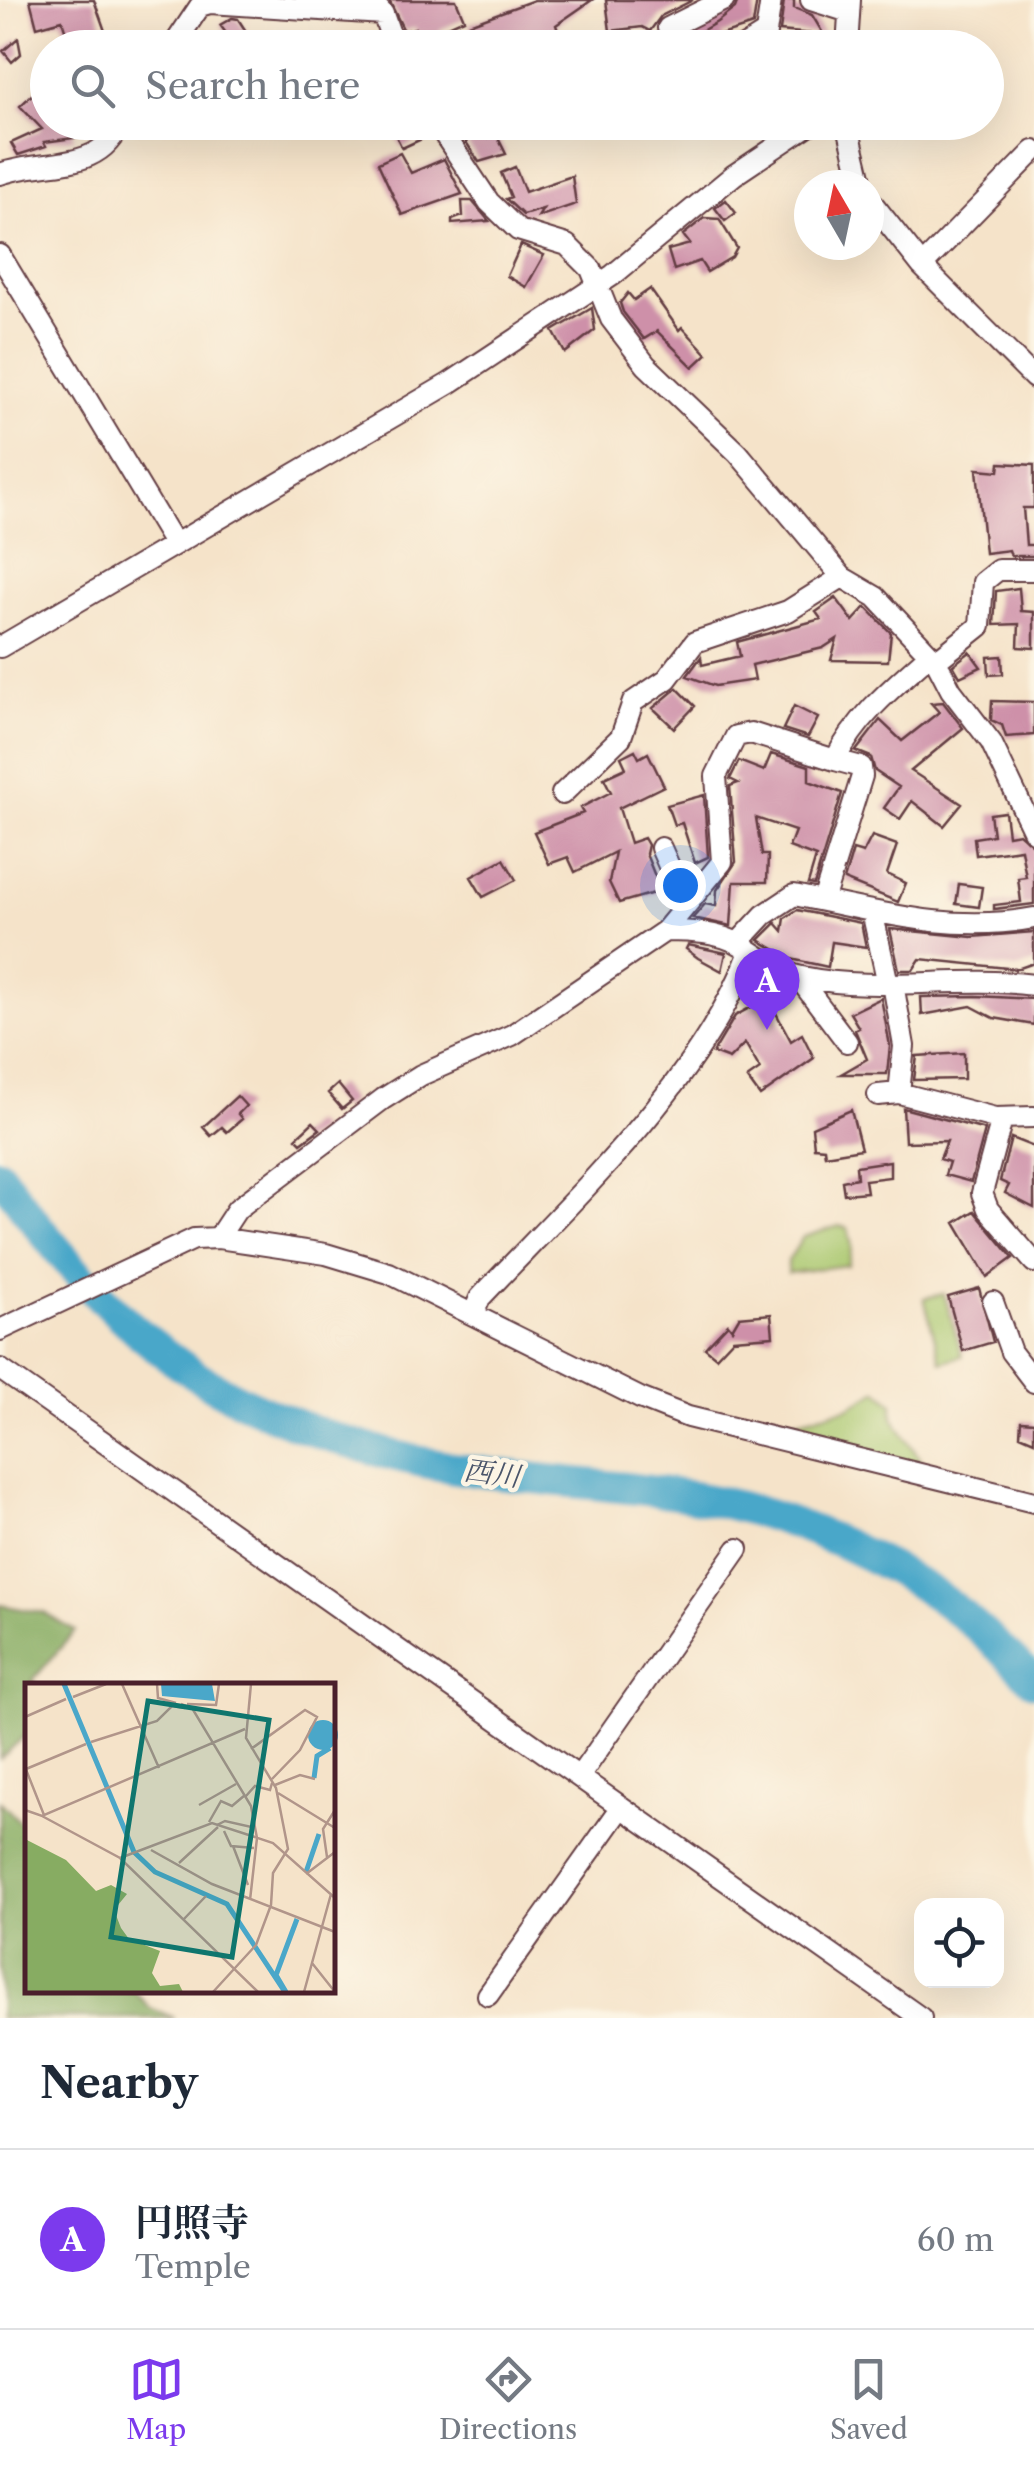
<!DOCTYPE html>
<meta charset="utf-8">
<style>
:root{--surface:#fff;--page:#f2f2f3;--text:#1f2937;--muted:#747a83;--line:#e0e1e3;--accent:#7c3aed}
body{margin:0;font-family:"Libre Caslon Text","Noto Serif JP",serif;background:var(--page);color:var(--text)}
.controls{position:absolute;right:30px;bottom:30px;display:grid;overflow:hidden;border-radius:20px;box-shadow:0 10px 40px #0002}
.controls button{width:90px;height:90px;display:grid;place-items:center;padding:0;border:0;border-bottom:2px solid var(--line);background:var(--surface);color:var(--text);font:50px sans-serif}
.compass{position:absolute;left:794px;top:170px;width:90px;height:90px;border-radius:50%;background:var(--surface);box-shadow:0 10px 40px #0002;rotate:351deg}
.you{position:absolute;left:680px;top:885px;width:35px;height:35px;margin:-25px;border:8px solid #fff;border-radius:50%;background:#1a73e8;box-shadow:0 0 0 15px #1a73e833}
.badge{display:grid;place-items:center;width:65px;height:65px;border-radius:50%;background:var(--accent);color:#fff;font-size:32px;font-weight:700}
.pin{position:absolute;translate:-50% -82px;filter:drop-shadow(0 2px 5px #0008)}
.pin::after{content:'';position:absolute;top:52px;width:35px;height:30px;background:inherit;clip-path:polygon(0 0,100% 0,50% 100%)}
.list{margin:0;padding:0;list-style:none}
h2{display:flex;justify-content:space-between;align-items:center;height:130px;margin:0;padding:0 40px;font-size:42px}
h2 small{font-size:32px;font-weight:400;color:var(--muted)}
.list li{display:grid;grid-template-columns:65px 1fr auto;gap:30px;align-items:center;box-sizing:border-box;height:180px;padding:0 40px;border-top:2px solid var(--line)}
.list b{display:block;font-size:38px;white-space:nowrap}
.list p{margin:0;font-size:32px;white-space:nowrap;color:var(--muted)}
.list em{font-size:32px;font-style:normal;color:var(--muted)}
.icon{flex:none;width:55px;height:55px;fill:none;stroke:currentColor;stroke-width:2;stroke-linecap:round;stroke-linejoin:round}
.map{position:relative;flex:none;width:1034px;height:2018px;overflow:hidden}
.search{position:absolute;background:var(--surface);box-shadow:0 10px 40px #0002;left:30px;right:30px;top:30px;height:110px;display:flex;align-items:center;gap:25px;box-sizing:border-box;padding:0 35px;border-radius:55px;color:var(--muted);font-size:38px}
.sheet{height:310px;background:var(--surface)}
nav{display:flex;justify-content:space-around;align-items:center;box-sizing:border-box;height:140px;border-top:2px solid var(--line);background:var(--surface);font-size:28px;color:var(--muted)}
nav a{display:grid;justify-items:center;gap:5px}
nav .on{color:var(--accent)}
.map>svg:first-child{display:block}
</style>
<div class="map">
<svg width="1034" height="2018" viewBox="0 0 1034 2018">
<rect width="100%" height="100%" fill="#fcf5e5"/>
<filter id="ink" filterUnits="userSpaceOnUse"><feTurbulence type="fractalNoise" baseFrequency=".01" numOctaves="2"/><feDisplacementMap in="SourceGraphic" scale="20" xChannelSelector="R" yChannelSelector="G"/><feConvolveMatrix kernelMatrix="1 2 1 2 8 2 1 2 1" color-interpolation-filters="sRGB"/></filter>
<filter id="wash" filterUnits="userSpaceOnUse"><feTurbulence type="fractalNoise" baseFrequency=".0048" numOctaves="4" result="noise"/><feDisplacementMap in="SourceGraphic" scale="40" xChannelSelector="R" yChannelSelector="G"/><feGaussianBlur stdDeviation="2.25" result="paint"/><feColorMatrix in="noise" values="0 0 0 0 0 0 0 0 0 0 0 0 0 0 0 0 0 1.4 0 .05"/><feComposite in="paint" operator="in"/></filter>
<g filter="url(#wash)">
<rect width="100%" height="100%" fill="#f5e3c9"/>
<path fill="#aac870" stroke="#7a744e" stroke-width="2.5" d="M839 1226 848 1228 852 1247 848 1265 788 1273V1261L803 1237Z
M944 1294 962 1356 941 1362 924 1298Z
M878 1390 893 1403V1418L925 1467 788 1433 794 1421 848 1408Z"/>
<path fill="#87ac62" stroke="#686646" stroke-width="2.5" d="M0 1605 44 1613 75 1631 33 1680 36 1685 28 1686 27 1734 0 1759Z
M0 1801 27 1830 28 1990 134 1991 150 2008 175 2018H0Z"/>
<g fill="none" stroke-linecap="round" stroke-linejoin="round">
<path stroke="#4aa7c9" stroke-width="32" d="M0 1174C53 1251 119 1327 199 1377 272 1422 370 1454 454 1468 534 1481 615 1484 694 1497 773 1510 858 1545 925 1588 965 1613 1000 1648 1034 1681"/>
</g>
<g id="blocks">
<path fill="#ce90a9" d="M30 0H94L111 48H71L62 20 37 27Z
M389 0H456L464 19 439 30 448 48H421L415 28 404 31Z
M534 0H592L556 25 564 48H525L524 41 513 44 508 30 477 43 469 24Z
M606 0H693L661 16 650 31 642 27 610 31Z
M738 0H757L753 25 721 35 724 40 711 48H674V40L686 34 688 39 717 22 735 8Z
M784 0H794V8L812 15 824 35 780 31Z
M232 18 238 19 251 39 237 48 220 25Z
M18 38 21 54 12 62 3 51Z
M38 89 48 99V122H71L74 138 44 142 46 146 18 155 11 143 42 129 20 106Z
M389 122H422L428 136 402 148Z
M485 132 488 138 496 134 506 154 479 162 464 139Z
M400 153 411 173 444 159 462 194 402 215 378 163Z
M515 167 525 192 572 176 576 204 538 217 543 209 523 215 506 199 511 197 501 173Z
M726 200 736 213 725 221 715 208Z
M462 201H472L489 221 452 224V220L463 216Z
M704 218 719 219 737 248 732 257 707 272 700 261 674 270 668 250 690 244 683 235Z
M521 245 544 255 526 287 507 276Z
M650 289 679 330 682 327 707 354 693 367 657 331 644 339 623 312 620 303 628 293 634 300Z
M592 308 595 330 565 353 553 331Z
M1000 463 1034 465V508H1023L1026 545H1034V556H1011L1009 550 985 553 977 469 999 471Z
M1019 588 1021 611 1034 612V648L1018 647 1019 624 994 625 996 591Z
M836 598 853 621 866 607 891 633 888 661 831 660 837 639 823 648 752 665 755 680 715 686 687 676 701 657 702 665 740 656 737 642 821 619 816 612Z
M970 652 981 667 960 677 953 665Z
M1002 656 1003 674 989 675 988 657Z
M677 688 695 706 674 728 653 708Z
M992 701 1034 702V735L1006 737 1002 725 991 720Z
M943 702 963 728 911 771 962 804 944 826 912 801 900 819 884 808 899 787 875 771 871 757 856 751 880 720 902 741 939 712 931 703Z
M794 706 818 718 808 737 783 729Z
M635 750 639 758 648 753 664 786 619 808 630 843 644 838 648 845 646 854 661 891 619 903 609 882 615 852 575 872 568 857 549 864 534 832 583 813 580 808 611 792 604 778 626 768 621 757Z
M771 754 809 766V781L842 793 814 885 808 884 816 857 789 847 795 831 756 818 762 855H768L767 882H734L731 926 693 918 705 904 716 906 717 890 736 862 730 786 738 783 730 779 739 761 764 771Z
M704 795 708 857 695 863 682 823 674 825 667 805Z
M1005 812 1008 835 1019 833 1034 846V904L994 909V905L1021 902 1018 878 1026 877 1021 849 976 855 974 838 993 835 990 814Z
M872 836 897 845 887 874 906 883 898 902 844 880 853 850 863 853Z
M504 859 516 880 483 897 471 877Z
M959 884 982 887 979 907 956 904Z
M797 910 861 923 866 947 832 942 828 967 791 959 759 940 776 923 783 931 785 918Z
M890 929 972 937 1034 932V963L1017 969 920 959 913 970H899Z
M688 945 726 953 722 971 698 958 686 949Z
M976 996 1034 999V1025L994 1018 971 1006 922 1015 921 997Z
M768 998 791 1041 802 1034 814 1058 760 1096 747 1078 760 1069 745 1043 729 1059 713 1053 735 1016Z
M881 998 890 1046 887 1074H841L867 1059 855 1030 859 1028 850 1013Z
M964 1053V1079L914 1080 917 1056Z
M338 1084 352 1101 342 1109 328 1093Z
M237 1096 246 1106 238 1114 242 1119 227 1132 222 1127 211 1136 203 1127Z
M903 1108 985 1130 971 1182 945 1175 949 1162 940 1159 947 1141 905 1142Z
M851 1110 861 1149 825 1155 824 1148 814 1147 812 1127Z
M313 1122 320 1129 301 1143 296 1138Z
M1011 1138 1034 1147V1208L1005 1193 1009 1185 1000 1181Z
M890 1161V1177L865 1180 867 1192 844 1194 842 1181 857 1178 856 1166Z
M974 1211 1013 1258 987 1277 955 1223Z
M979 1288 993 1342 963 1351 948 1297Z
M771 1314 773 1336 733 1339 716 1357 705 1348 728 1324 732 1329 739 1317Z
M1021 1421 1034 1422V1441L1020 1435Z"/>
</g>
</g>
<g filter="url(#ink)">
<use href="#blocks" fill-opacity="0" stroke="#643c43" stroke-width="2.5"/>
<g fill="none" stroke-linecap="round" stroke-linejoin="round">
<defs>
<path id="minor" d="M811 0 849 12
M375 5 383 14 395 48
M668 28 724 0
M172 48 200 6 210 3 383 14
M742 48 766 33 771 0
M847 48 850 0
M436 122 489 202 518 230 567 245 591 269 611 319 646 365 738 453 842 577 876 597 936 661 951 690 991 742 1034 832
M847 122 862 185
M0 174C45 158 101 174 120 122
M869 199 922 266 1034 378
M0 255 173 542
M922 266 1034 151
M0 647 450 383 613 275 734 175 813 122
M936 661 980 626 983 582 998 570H1034
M562 794 621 737 633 702 667 679 695 642 788 611 842 577
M661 848 685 902
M823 901 862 776 861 767 835 760
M872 911 888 984
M665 931 722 862 716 776 736 736 751 733 835 760C857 716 894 686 930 654
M738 943 764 915 794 895C875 911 951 934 1034 918
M798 977 847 1042
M893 984 904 1046 899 1093
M878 1095 899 1093 995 1118 1034 1117
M1002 1119 982 1193 988 1209 1034 1262
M218 1238 237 1209 383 1099 421 1075 512 1035 665 931C689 931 720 932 741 945 760 957 780 973 802 977 879 993 957 975 1034 985
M993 1302 1011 1352 1034 1382
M474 1312 480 1298C574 1198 701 1082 750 952
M0 1330 194 1239 218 1238 326 1254 389 1273 640 1398 688 1417 1034 1502
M0 1369 921 2018
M579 1777 738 1549
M488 1995 621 1808"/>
</defs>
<use href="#minor" stroke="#643c43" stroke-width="24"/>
<use href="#minor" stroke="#fff" stroke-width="20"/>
</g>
</g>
<g text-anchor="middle" stroke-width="9" stroke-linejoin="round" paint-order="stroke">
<g font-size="28" font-style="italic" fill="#4a556a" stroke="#fcf5e5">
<text transform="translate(492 1473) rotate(7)" y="10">西川</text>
</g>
</g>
<g transform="translate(25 1683)">
<rect width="310" height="310" fill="#f5e3c9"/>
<path d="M0 156 41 177 71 208 86 202 102 211 89 227 96 245 104 256 135 268 127 290 135 303 154 301 158 309H0Z" fill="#87ac62"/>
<path d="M136 1H187L190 18 137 13ZM283 52a15 15 0 1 1 30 0a15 15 0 1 1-30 0Z" fill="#4aa7c9"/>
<path fill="none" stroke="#4aa7c9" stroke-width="5" d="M39 1 109 169 130 189 202 221 260 309M289 95 292 73 305 65M281 189 294 151M261 309 251 292 272 236"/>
<path fill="none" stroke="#b1958a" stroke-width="2.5" d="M97 1 134 85M132 1 133 15 151 20M48 14 81 1M156 21 167 25 226 123 232 155 225 217M162 21 191 22 194 1M0 34 41 16M66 59 132 38 147 23 160 25M226 66 280 27 292 34 275 67 247 96M0 84 19 132M1 86 61 61M250 102 275 92 290 96M253 110 310 145M221 113 230 103 245 107 247 100M174 122 211 101M0 127 17 133 220 46M17 133 95 175 233 309M184 139 196 118 207 123 220 112M192 142 200 138 231 145M199 148 206 163 229 165M208 163 223 202M126 167 187 201 310 249M302 174 298 146 310 127M95 175 187 140 248 160 310 215M154 180 193 144M281 191 310 169M158 237 181 213M287 280 310 309M188 309 231 262 246 222 248 190 263 166 251 105 221 55 226 1M279 309 306 211"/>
<path fill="#0f766e" fill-opacity="0.15" stroke="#0f766e" stroke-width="5" d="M123 18 244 37 207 274 86 254Z"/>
<rect width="310" height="310" fill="none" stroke="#4a1f2b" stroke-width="5"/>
</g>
</svg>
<div class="controls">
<button><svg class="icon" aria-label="locate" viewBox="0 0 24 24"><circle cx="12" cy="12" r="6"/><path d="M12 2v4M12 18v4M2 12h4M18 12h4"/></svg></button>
</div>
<svg class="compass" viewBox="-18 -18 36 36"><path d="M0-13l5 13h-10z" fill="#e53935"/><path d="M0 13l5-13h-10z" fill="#747a83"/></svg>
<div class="you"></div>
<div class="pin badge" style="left:767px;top:1030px">A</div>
<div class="search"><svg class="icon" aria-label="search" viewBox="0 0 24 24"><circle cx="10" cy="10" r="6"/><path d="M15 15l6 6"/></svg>Search here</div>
</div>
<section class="sheet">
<h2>Nearby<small></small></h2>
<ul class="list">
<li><span class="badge">A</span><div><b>円照寺</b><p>Temple</p></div><em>60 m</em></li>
</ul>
</section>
<nav>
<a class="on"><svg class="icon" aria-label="map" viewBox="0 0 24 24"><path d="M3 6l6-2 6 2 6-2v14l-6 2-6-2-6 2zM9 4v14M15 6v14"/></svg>Map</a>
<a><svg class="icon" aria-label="directions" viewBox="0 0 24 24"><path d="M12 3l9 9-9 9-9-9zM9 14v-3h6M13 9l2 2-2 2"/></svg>Directions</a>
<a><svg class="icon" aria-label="saved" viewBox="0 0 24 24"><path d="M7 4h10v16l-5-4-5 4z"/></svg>Saved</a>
</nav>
